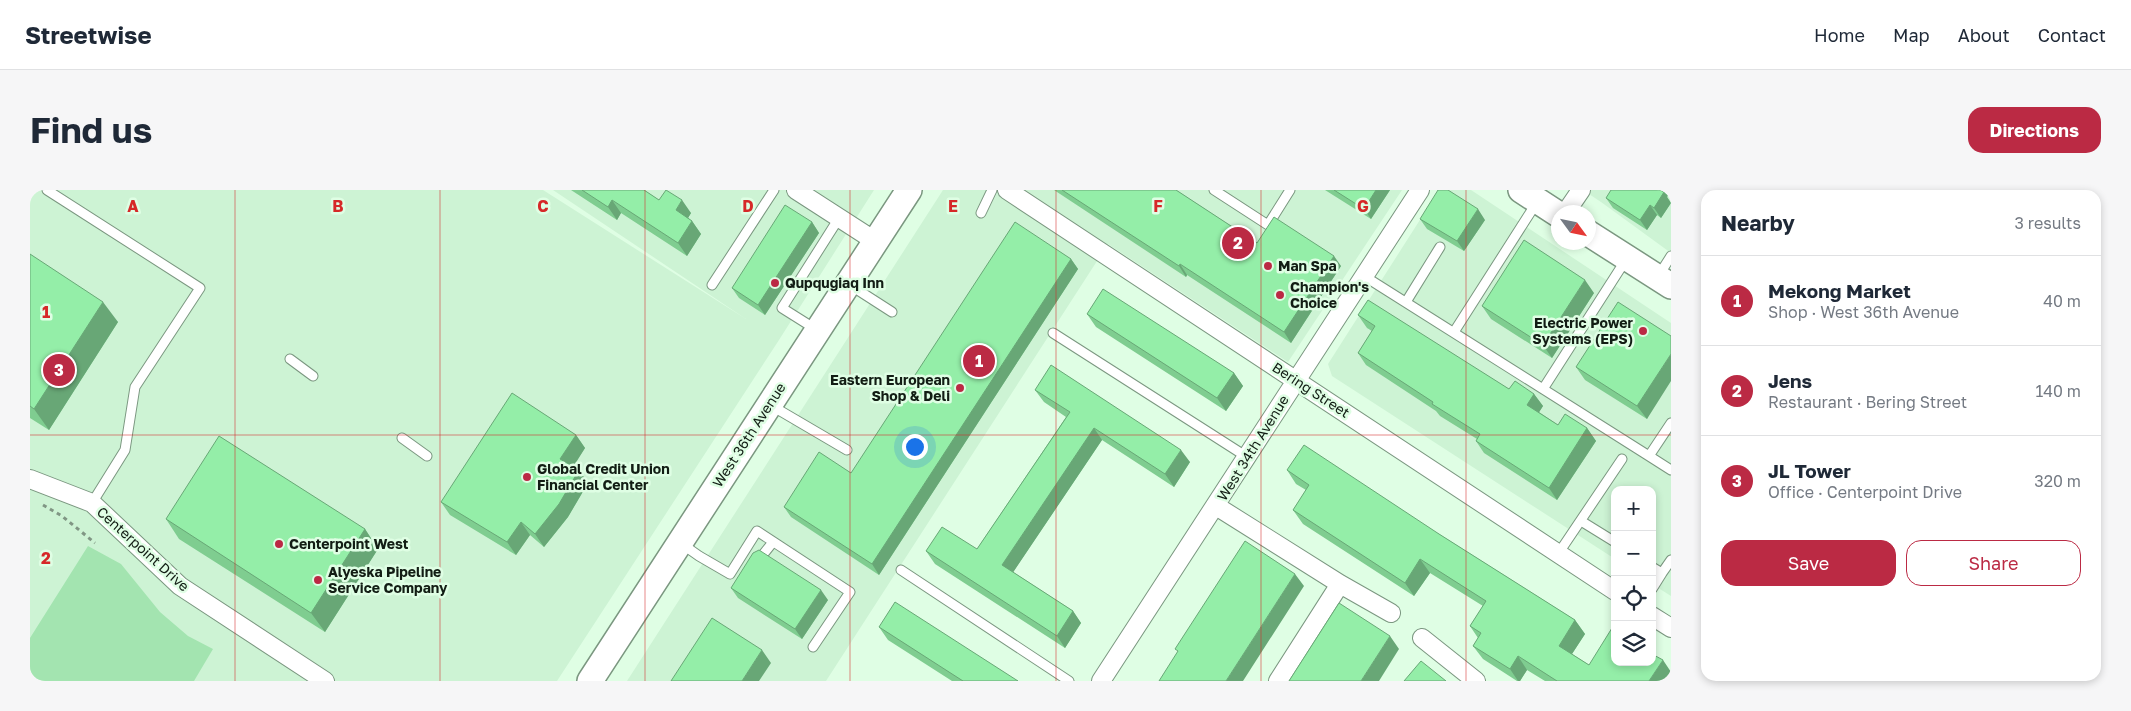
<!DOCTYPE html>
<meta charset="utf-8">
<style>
:root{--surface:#fff;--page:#f6f6f7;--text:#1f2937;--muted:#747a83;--line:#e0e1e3;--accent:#bb2a44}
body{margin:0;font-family:"Golos Text",sans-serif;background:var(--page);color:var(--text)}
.controls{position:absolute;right:15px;bottom:15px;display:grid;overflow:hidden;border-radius:10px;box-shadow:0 2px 8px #0003}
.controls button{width:45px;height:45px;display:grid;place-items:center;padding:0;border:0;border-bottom:1px solid var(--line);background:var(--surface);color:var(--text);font:25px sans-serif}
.compass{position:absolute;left:1521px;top:15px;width:45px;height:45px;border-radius:50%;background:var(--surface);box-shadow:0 2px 8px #0003;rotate:123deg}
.you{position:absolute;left:884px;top:256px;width:18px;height:18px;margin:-12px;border:4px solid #fff;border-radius:50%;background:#1a73e8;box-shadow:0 0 0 8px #1a73e833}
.badge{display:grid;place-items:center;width:32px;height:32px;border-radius:50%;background:var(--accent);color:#fff;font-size:16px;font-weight:700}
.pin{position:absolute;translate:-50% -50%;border:2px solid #fff;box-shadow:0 1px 5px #0006}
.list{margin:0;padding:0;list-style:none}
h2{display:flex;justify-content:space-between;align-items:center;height:65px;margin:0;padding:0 20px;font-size:21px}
h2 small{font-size:16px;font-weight:400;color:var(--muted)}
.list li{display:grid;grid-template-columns:32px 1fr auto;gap:15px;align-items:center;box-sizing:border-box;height:90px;padding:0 20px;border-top:1px solid var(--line)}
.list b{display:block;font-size:19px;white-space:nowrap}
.list p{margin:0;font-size:16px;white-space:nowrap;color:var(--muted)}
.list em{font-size:16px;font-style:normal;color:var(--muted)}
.actions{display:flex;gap:10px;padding:15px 20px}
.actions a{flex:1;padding:11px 0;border:1px solid var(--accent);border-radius:15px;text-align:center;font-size:18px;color:var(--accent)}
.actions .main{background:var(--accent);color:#fff}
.icon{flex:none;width:28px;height:28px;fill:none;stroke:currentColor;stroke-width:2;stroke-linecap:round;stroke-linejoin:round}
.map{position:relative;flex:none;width:1641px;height:491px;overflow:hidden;border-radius:15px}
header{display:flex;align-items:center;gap:30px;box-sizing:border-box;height:70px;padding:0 25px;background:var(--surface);border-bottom:1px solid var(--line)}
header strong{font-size:24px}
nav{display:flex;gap:28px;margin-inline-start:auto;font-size:18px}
.intro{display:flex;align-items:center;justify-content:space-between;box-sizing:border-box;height:120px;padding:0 30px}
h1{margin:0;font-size:35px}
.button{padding:12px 22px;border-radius:15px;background:var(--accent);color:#fff;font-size:18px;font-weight:700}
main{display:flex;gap:30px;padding:0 30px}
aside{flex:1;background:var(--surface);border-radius:15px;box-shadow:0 2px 8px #0003}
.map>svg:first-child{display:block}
</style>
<header>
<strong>Streetwise</strong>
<nav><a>Home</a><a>Map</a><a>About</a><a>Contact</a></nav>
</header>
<div class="intro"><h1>Find us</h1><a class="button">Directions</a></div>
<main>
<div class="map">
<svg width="1641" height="491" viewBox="0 0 1641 491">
<rect width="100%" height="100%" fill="#dffee4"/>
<path fill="#cdf3d4" d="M0 0H513L716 129 523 0H844L749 150 527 491H0Z
M913 0H1372L1258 172 1078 54 796 491H597Z
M1409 0H1441L1641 133V406L1622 394V300H1585V369L1302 186 1298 174Z
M1553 0H1641V63L1571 12Z"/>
<path fill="#a3e4b0" d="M58 356 91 374 130 422 158 446 183 459 164 491H3L0 489V448Z"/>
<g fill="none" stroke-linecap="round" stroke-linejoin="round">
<defs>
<path id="service" d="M17 0 170 98 105 197 95 260 62 313
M1184 0 1238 35 1260 0
M951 23 962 0
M1629 85 1641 66
M1334 86 1619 266 1641 233
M682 95 744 0
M820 95 862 122
M1376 112 1410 57
M787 140 752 118 809 28
M1424 142 1507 12
M1023 143 1217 267
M260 169 283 186
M1513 199 1597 68
M742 216 817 260
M372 248 397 266
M1619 266 1641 280
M1551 331 1585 352
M652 354 669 366 700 384 727 341 820 402 783 457
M1528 364 1592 269
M731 367 743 352
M1622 377 1632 383 1641 370
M871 380 1039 491
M1622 399 1632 383"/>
<path id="minor" d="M766 0 845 51
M977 0 1585 401
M1536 22 1551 0
M0 289 62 313 150 396 295 491
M1186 316 1310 394 1361 423
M1622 426 1641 438
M1392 448 1446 491
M1071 491 1390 0
M1248 491 1310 394"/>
<path id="secondary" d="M1491 0 1528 24
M1558 43 1641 96
M560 491 879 0"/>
</defs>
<use href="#service" stroke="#7b9780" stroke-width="11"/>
<use href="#minor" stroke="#7b9780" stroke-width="20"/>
<use href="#secondary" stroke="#7b9780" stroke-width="28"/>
<path stroke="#809684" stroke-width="3" stroke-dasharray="4 4" stroke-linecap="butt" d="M0 3 2 0
M13 315 32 326 65 353"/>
<use href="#service" stroke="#fff" stroke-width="9"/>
<use href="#minor" stroke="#fff" stroke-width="18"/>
<use href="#secondary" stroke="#fff" stroke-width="25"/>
</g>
<path fill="#7fcd90" d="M541 0H614L629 10 661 23 658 28 662 31 671 44 657 66 591 23 587 30Z
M1024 0H1146L1227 53 1311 76 1261 153 1157 85 1156 87Z
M1295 0H1360L1341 29Z
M1641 0 1637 7 1641 13 1631 28 1627 25 1617 40 1583 18 1576 8Z
M1390 29 1455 30 1434 61 1397 39Z
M782 32 789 43 735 125 709 108 702 98Z
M0 64 88 132 19 240 0 228Z
M1041 69 1048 79 849 385 761 327 754 317 821 283Z
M1564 103 1522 168 1461 129 1452 116Z
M1057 124 1204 183 1213 196 1196 221 1066 137Z
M1328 125 1479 199 1504 204 1513 216 1509 222 1528 235 1557 238 1566 251 1527 310 1454 263 1446 251 1447 249 1410 226 1406 221 1336 175 1328 163 1342 141 1337 138Z
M1641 146 1617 229 1555 190 1546 177Z
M1005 200 1160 272 1144 297 1072 250 983 382 1043 421 1051 433 1035 458 905 374 896 361 947 359 1036 227 1014 212Z
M546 245 555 258 543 276 558 293 538 327 514 357 500 345 486 365 420 325 411 312Z
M1257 280 1409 344 1545 430 1555 444 1542 464 1559 475 1638 491H1515L1497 480 1490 491H1487L1453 469 1443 456 1448 448 1440 436 1453 416 1400 383 1384 406 1273 334 1263 320 1276 300 1266 294Z
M136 329 335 339 348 359 295 442 149 349Z
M701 398 798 410 772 449 708 408Z
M849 437 988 491H922L858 450Z"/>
<path fill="#68a776" d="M1346 0H1360L1341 29 1334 19Z
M1629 0H1641L1637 7 1641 13 1631 28 1624 18Z
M582 10 591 23 587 30 578 17Z
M652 10 661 23 655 33 646 20Z
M1620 15 1627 25 1617 40 1610 30Z
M1448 19 1455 30 1434 61 1427 51Z
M662 31 671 44 657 66 648 53Z
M782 32 789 43 735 125 728 115Z
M1304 66 1311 76 1261 153 1254 142Z
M1041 69 1048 79 849 385 842 374Z
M1150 74 1157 85 1156 87 1149 76Z
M1555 90 1564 103 1522 168 1513 155Z
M73 112 88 132 19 240 4 219Z
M1641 164V191L1617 229 1607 216Z
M1204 183 1213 196 1196 221 1187 208Z
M1504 204 1513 216 1506 227 1497 215Z
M1064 238 1072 250 980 387 972 375Z
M1557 238 1566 251 1527 310 1519 298Z
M546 245 555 258 540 282 530 269Z
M1151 260 1160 272 1144 297 1135 284Z
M549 280 558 293 538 327 514 357 505 344Z
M491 332 500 345 486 365 477 352Z
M335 339 348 359 295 442 281 423Z
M1390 369 1400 383 1384 406 1375 393Z
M1265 384 1274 396 1213 491H1196Z
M791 400 798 410 772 449 765 439Z
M1043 421 1051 433 1035 458 1027 446Z
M1545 430 1555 444 1538 470 1529 456Z
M1360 446 1369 459 1349 491H1331Z
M732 460 741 473 729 491H712Z
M1488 466 1497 480 1490 491H1488L1480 479Z
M1633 470 1641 482V486L1638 491H1619Z"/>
<path fill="#94eea8" stroke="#68a776" d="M552 0H614L629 10 636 0 652 10 646 20 662 31 648 53 582 10 578 17Z
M1032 0H1146L1227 53 1244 27 1304 66 1254 142 1150 74 1149 76Z
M1304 0H1346L1334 19Z
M1408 0H1418L1448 19 1427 51 1390 29Z
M1581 0H1630L1634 2 1624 18 1620 15 1610 30 1576 8Z
M755 15 782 32 728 115 702 98Z
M985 32 1041 69 842 374 754 317 789 262 821 283Z
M1494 50 1555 90 1513 155 1452 116Z
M0 64 73 112 4 219 0 216Z
M1073 99 1204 183 1187 208 1057 124Z
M1338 110 1479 199 1485 191 1504 204 1497 215 1528 235 1535 224 1557 238 1519 298 1446 251 1450 244 1402 214 1403 212 1328 163 1345 136 1328 125Z
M1588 112 1641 146V164L1607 216 1546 177Z
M1021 175 1151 260 1135 284 1064 238 972 375 1043 421 1027 446 896 361 912 337 947 359 1040 222 1005 200Z
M482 203 546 245 530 269 549 280 529 314 505 344 491 332 477 352 411 312Z
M189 246 335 339 281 423 136 329Z
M1274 255 1409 344 1545 430 1529 456 1559 475 1582 438 1585 439V472H1622V464L1633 470 1619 491H1527L1488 466 1480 479 1443 456 1451 443 1440 436 1456 411 1390 369 1375 393 1263 320 1279 295 1257 280Z
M1215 351 1265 384 1196 491H1129L1148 461 1145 459Z
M729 360 791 400 765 439 701 398 723 363Z
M865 412 988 491H933L849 437Z
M1309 413 1360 446 1331 491H1259Z
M682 428 732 460 712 491H641Z
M1391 471 1416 491H1374Z"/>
<path fill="none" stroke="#d62828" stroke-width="1" stroke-opacity="0.55" d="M205 0V491M410 0V491M615 0V491M820 0V491M1026 0V491M1231 0V491M1436 0V491M0 245H1641"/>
<g fill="#bb2a44" stroke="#dffee4" stroke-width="2">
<circle cx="1238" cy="76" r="5"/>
<circle cx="745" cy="93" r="5"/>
<circle cx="1250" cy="105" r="5"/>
<circle cx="1613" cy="141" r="5"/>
<circle cx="930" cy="198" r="5"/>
<circle cx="497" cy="287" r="5"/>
<circle cx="249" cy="354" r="5"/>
<circle cx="288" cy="390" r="5"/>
</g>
<g text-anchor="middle" stroke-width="5" stroke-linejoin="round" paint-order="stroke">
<g font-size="14" font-weight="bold" fill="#121d14" stroke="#dffee4" text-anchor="start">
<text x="1248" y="81">Man Spa</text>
<text x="755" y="98">Qupqugiaq Inn</text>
<text x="1260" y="102">Champion's<tspan x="1260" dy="16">Choice</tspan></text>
<text x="1603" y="138" text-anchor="end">Electric Power<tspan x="1603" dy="16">Systems (EPS)</tspan></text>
<text x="920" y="195" text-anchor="end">Eastern European<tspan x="920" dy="16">Shop &amp; Deli</tspan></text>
<text x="507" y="284">Global Credit Union<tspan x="507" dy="16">Financial Center</tspan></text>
<text x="259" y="359">Centerpoint West</text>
<text x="298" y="387">Alyeska Pipeline<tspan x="298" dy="16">Service Company</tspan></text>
</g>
<g font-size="14" fill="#121d14" stroke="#dffee4">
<text transform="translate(1281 200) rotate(33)" y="5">Bering Street</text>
<text transform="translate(719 245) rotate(-57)" y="5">West 36th Avenue</text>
<text transform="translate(1223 258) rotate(-58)" y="5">West 34th Avenue</text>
<text transform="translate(113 359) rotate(42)" y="5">Centerpoint Drive</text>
</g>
</g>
<g font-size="16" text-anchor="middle" font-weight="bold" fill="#d62828" stroke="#dffee4" stroke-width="5" stroke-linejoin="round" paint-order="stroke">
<text x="103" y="22">A</text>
<text x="308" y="22">B</text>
<text x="513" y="22">C</text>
<text x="718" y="22">D</text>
<text x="923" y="22">E</text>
<text x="1128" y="22">F</text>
<text x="1333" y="22">G</text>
<text x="16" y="128">1</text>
<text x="16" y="374">2</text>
</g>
</svg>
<div class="controls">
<button>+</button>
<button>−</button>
<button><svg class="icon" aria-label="locate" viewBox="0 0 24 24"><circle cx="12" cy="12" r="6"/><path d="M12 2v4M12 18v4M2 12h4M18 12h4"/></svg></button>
<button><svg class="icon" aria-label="layers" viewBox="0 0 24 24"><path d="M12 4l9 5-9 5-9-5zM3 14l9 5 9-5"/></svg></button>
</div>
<svg class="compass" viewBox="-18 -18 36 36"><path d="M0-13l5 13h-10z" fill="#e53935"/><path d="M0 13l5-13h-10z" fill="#747a83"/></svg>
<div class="you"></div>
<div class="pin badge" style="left:949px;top:171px">1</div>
<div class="pin badge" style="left:1208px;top:53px">2</div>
<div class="pin badge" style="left:29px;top:180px">3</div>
</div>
<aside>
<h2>Nearby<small>3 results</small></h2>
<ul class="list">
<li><span class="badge">1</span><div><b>Mekong Market</b><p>Shop · West 36th Avenue</p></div><em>40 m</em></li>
<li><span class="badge">2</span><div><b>Jens</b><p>Restaurant · Bering Street</p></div><em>140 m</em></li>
<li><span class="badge">3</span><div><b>JL Tower</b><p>Office · Centerpoint Drive</p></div><em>320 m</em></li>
</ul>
<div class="actions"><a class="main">Save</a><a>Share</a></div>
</aside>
</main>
